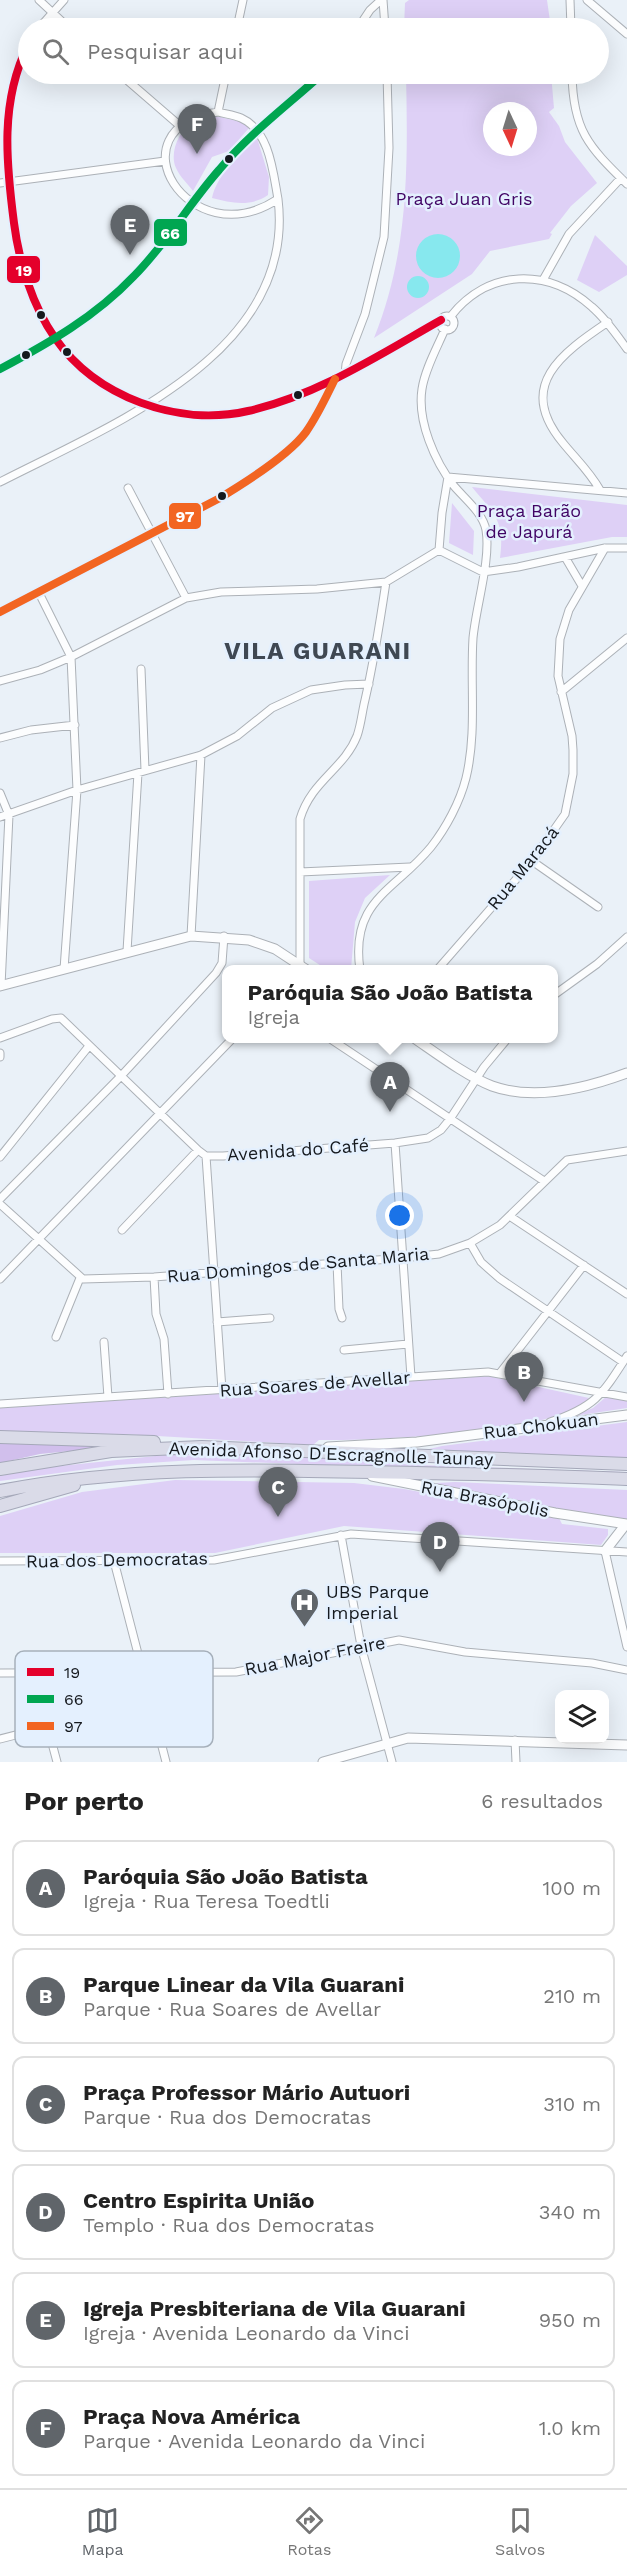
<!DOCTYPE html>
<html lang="pt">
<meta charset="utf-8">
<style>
:root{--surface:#fff;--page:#f2f2f2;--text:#222;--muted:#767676;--line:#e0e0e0;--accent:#60656a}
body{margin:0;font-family:"Work Sans",sans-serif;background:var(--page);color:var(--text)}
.controls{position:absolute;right:18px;bottom:18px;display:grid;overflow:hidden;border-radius:12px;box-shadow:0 6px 24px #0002}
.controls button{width:54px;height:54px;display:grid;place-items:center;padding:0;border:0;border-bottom:2px solid var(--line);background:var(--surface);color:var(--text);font:30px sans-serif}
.compass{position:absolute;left:483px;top:102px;width:54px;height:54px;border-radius:50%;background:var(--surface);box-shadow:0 6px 24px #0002;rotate:176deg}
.you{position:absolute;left:400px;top:1216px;width:21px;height:21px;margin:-15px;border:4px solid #fff;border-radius:50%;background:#1a73e8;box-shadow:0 0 0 9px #1a73e833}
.badge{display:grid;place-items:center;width:39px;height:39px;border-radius:50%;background:var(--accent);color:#fff;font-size:20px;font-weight:700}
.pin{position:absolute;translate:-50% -50px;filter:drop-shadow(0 2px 3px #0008)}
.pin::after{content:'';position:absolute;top:32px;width:21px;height:18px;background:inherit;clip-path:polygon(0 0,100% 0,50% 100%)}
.popup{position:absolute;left:222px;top:965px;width:336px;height:78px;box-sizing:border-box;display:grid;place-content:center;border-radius:12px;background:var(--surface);filter:drop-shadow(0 2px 4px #0005);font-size:20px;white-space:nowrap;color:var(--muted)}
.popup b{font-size:22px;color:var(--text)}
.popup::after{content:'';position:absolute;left:50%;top:100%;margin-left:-12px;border:12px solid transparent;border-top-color:var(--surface)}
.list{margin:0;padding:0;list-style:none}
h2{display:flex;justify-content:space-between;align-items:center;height:78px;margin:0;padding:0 24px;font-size:26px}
h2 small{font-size:20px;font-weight:400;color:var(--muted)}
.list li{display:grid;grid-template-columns:39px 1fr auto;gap:18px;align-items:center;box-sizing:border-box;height:96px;margin:0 12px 12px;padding:0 12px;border:2px solid var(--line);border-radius:12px}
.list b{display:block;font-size:22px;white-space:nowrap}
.list p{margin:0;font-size:20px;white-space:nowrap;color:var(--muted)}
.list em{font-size:20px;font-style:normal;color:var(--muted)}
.icon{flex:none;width:33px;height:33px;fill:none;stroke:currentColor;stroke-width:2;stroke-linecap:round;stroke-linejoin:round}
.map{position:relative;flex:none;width:627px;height:1762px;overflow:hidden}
.search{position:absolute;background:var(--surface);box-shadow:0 6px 24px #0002;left:18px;right:18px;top:18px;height:66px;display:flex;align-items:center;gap:15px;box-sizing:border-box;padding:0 21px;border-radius:33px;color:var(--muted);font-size:22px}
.sheet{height:726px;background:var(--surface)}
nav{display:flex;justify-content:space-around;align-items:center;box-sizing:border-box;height:84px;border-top:2px solid var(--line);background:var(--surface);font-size:16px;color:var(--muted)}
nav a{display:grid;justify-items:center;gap:3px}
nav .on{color:var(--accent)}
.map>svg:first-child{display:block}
</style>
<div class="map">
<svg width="627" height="1762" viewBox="0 0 627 1762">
<rect width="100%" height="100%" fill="#eaf1f8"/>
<path fill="#ded0f6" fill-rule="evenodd" d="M409 0H547L551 28H404L405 3Z
M406 74H551L554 108 549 112 559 126 565 142 597 183 571 206 550 233 552 234 549 239 490 251 472 274 374 338C409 251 408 166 406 74ZM492 111H528V147H492Z
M211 115 242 122 249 128 229 151 212 157 193 191C188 184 180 177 176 168 169 153 179 130 193 122 198 119 205 117 211 115Z
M257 138 269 177 268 195C251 207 231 203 212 198 217 174 241 154 257 138Z
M595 235 627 266V275L599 292 577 280Z
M472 487 627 505V537H612L500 558C505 520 494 514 472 487Z
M452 503 474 531 473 555 449 543Z
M390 875 365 898 355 922 351 969H326L309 958V881Z
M488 1376 589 1398C567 1433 363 1441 319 1440L313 1445 123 1434 0 1433V1408Z
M606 1397 627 1400V1408L574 1416 593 1408Z
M627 1422V1460L425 1450 442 1446Z
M165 1455 298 1457 419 1465 627 1472V1477L194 1460 117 1465 0 1481V1476L41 1468Z
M175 1480 354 1483 404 1489 559 1518 562 1524 608 1529V1535L601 1545 344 1526 215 1553H0V1516L82 1492Z
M455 1482 627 1490V1522L435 1486 437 1483Z"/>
<path fill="#d1bfec" d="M0 1441 111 1447 40 1454 0 1463Z"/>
<path fill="#87e8ee" d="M416 256a22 22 0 1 1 44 0a22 22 0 1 1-44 0Z
M407 287a11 11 0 1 1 22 0a11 11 0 1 1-22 0Z"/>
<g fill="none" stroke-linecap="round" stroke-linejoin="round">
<defs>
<path id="street" d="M39 0 69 28
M383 0 385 28
M570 0 571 28
M587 0 627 34
M39 28 64 0
M237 28 243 0
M358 28 370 10 381 0
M28 45C0 101 6 162 14 223 19 262 32 305 55 338 96 397 178 427 248 411 318 395 379 355 441 320
M120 74 179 125
M572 74C573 130 588 146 627 184
M218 112C225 114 234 115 241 118 270 131 273 172 278 199 189 258 109 128 218 112Z
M218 112 226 74
M0 183 165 161
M543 280 569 234 621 178
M440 323a7 7 0 1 1 14 0a7 7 0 1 1-14 0Z
M451 316C488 269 548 267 592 307 606 319 616 334 627 349
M0 369C49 343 95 317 134 276 166 244 189 204 219 170 249 134 288 105 322 74
M345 374 346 364 365 314 384 237 389 148 387 74
M448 477 442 513 439 550 483 572 518 567 605 548H627
M448 477 627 493
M0 482C111 425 297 353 278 199
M128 488 186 598
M600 490C590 472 576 459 563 443 515 386 562 353 608 322
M565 557 582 586
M39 593 71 657 77 790 64 969
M0 612 218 499C243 484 289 455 306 432 318 415 326 397 335 379
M141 669 145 770
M0 681 40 670 71 657 186 598 221 592 317 589 386 582 439 550
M561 692 627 638
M0 738 31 730 75 725
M0 793 9 815 1 986
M0 817 77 790 201 755 237 736 272 708 311 690 345 685 369 684
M532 861 598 907
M300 872 410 867
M191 936 201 755
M127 951 138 773
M295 970 300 964V819C311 781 344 769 357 736 361 725 362 712 365 700 374 661 380 622 386 582
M360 970C350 900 394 892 431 847 446 828 460 802 466 778 477 733 470 684 473 638 476 606 491 560 486 530 483 513 465 499 454 486 435 462 417 421 422 389 425 369 437 348 445 329
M437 970 532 861 565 814 573 774V750L572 736 558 676 560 639 569 610 605 548
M554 995 597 964 627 937
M0 1038 52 1019 61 1018 198 1150 206 1156H223L395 1143 428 1138 441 1130 450 1119 484 1067 508 1038
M329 1038 544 1181
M0 1053V1057
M395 1143 411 1377
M206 1156 222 1390
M0 1157 89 1046
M0 1199 121 1076 216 973 222 963 224 936
M0 1204 83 1279 154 1277 403 1258 439 1254 470 1243 500 1225 567 1160 627 1151
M511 1217 627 1294
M122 1230 198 1150
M470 1243 481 1262 499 1278 623 1362
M337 1263 339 1309 342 1318
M154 1277 156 1314 164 1339 168 1394
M0 1279 233 1038
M217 1322 270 1318
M56 1337 80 1278
M104 1342 108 1397
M344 1350 408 1344
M500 1373 584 1265
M0 1404 488 1372 627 1397
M550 1422C595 1407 602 1395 627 1356
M341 1535 361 1646 392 1762
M605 1551 627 1647
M0 1561 214 1560 351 1534 627 1552
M114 1561 166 1762
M33 1672 57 1762
M0 1673 236 1672 399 1640 465 1652 592 1663 627 1670
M0 1739 47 1727
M515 1740 516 1762"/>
<path id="secondary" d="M0 986 191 936 249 940 275 949 307 970
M414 1038C436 1053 468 1077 492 1086 534 1101 587 1088 627 1073
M328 1447 417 1442 627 1415
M372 1476 555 1513 627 1524
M605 1551 626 1524
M323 1762 408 1738 627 1745"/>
<path id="highway" d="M0 1437 154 1442
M0 1469 111 1451 202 1447 627 1464
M0 1491C123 1467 247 1469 372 1472 457 1474 542 1475 627 1479
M0 1506 74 1485"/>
</defs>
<use href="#street" stroke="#acb1b7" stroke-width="9"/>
<use href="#secondary" stroke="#acb1b7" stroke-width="11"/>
<use href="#highway" stroke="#a5a8b9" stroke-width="14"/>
<use href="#street" stroke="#fcfdfe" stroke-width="7"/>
<use href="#secondary" stroke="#fcfdfe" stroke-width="9"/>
<use href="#highway" stroke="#dadbe8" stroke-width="12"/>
<defs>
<path id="bus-1" d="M28 45C0 101 6 162 14 223 19 262 32 305 55 338 96 397 178 427 248 411 318 395 379 355 441 320"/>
<path id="bus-2" d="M0 369C49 343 95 317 134 276 166 244 189 204 219 170 249 134 288 105 322 74"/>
<path id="bus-3" d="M0 612 218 499C243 484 289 455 306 432 318 415 326 397 335 379"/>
</defs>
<use href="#bus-1" stroke="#e4f0fe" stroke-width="12"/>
<use href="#bus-2" stroke="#e4f0fe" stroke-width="12"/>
<use href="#bus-3" stroke="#e4f0fe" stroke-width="12"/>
<use href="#bus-1" stroke="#e4002b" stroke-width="8"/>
<use href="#bus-2" stroke="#00a651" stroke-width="8"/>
<use href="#bus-3" stroke="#f26522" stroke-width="8"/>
</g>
<defs>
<symbol id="hospital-pin" viewBox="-11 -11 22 30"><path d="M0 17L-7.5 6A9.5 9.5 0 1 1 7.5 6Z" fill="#60656a" stroke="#e4f0fe"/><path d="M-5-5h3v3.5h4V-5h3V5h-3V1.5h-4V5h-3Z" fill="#fff"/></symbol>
</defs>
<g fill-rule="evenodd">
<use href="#hospital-pin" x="288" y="1586" width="33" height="45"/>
</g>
<g fill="#15191e" stroke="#e4f0fe" stroke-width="2">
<circle cx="229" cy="159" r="5"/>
<circle cx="41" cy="315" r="5"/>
<circle cx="67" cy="352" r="5"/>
<circle cx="26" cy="355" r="5"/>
<circle cx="298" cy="395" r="5"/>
<circle cx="222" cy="496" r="5"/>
</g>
<g text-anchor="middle" stroke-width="5" stroke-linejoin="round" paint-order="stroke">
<g font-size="18" fill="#410565" stroke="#e4f0fe">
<text x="464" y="205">Praça Juan Gris</text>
<text x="529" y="517">Praça Barão<tspan x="529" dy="21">de Japurá</tspan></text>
</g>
<g font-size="18" fill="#15191e" stroke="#e4f0fe">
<text transform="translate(523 868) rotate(-51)" y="6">Rua Maracá</text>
<text transform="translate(298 1150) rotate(-4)" y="6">Avenida do Café</text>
<text transform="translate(298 1265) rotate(-5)" y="6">Rua Domingos de Santa Maria</text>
<text transform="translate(315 1384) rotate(-4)" y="6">Rua Soares de Avellar</text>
<text transform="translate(541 1426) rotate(-7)" y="6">Rua Chokuan</text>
<text transform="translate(331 1454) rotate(2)" y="6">Avenida Afonso D'Escragnolle Taunay</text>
<text transform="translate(485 1499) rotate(11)" y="6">Rua Brasópolis</text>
<text transform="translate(117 1560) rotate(-1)" y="6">Rua dos Democratas</text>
<text transform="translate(315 1656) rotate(-11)" y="6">Rua Major Freire</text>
</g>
<g font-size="18" fill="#15191e" stroke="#e4f0fe" text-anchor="start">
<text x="326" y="1598">UBS Parque<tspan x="326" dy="21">Imperial</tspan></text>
</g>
<g font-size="24" font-weight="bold" letter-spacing="1.5" fill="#3f4853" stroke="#e4f0fe">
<text x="318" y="659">VILA GUARANI</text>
</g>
</g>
<rect x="15" y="1651" width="198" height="96" rx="9" fill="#e4f0fe" stroke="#a6b0bb" stroke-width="1.5"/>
<rect x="27" y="1668" width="27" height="8" fill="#e4002b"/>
<rect x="27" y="1695" width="27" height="8" fill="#00a651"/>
<rect x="27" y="1722" width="27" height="8" fill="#f26522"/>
<g font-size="16" fill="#15191e">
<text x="64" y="1678">19</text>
<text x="64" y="1705">66</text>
<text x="64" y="1732">97</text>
</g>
<g stroke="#e4f0fe" stroke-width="2">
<rect x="153" y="218" width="35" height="29" rx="6" fill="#00a651"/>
<rect x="6" y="255" width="35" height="29" rx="6" fill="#e4002b"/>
<rect x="168" y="502" width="34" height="28" rx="6" fill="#f26522"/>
</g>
<g font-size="16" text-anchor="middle" font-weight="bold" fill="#fff">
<text x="170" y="239">66</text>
<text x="24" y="276">19</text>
<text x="185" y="522">97</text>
</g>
</svg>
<div class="controls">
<button><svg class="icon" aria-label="layers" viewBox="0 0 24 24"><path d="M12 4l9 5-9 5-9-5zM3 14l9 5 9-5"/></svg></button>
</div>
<svg class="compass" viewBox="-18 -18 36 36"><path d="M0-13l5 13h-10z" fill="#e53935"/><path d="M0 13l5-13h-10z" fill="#767676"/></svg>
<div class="you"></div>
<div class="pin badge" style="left:390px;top:1112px">A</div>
<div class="popup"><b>Paróquia São João Batista</b>Igreja</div>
<div class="pin badge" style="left:524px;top:1402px">B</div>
<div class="pin badge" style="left:278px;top:1517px">C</div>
<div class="pin badge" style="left:440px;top:1572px">D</div>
<div class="pin badge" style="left:130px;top:255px">E</div>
<div class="pin badge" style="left:197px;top:154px">F</div>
<div class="search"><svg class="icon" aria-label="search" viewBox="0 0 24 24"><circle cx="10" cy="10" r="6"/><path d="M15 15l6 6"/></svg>Pesquisar aqui</div>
</div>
<section class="sheet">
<h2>Por perto<small>6 resultados</small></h2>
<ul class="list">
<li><span class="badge">A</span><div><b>Paróquia São João Batista</b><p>Igreja · Rua Teresa Toedtli</p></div><em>100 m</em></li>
<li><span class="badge">B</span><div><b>Parque Linear da Vila Guarani</b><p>Parque · Rua Soares de Avellar</p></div><em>210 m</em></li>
<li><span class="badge">C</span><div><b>Praça Professor Mário Autuori</b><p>Parque · Rua dos Democratas</p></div><em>310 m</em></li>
<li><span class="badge">D</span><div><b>Centro Espirita União</b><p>Templo · Rua dos Democratas</p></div><em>340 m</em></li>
<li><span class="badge">E</span><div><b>Igreja Presbiteriana de Vila Guarani</b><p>Igreja · Avenida Leonardo da Vinci</p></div><em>950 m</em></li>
<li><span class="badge">F</span><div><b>Praça Nova América</b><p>Parque · Avenida Leonardo da Vinci</p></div><em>1.0 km</em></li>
</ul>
</section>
<nav>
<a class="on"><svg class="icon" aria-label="map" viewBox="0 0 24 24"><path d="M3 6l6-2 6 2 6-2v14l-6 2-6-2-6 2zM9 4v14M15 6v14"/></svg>Mapa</a>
<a><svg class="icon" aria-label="directions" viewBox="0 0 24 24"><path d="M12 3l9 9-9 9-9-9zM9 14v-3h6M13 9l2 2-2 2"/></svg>Rotas</a>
<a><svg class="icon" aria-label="saved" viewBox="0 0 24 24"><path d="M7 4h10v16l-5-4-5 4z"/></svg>Salvos</a>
</nav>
